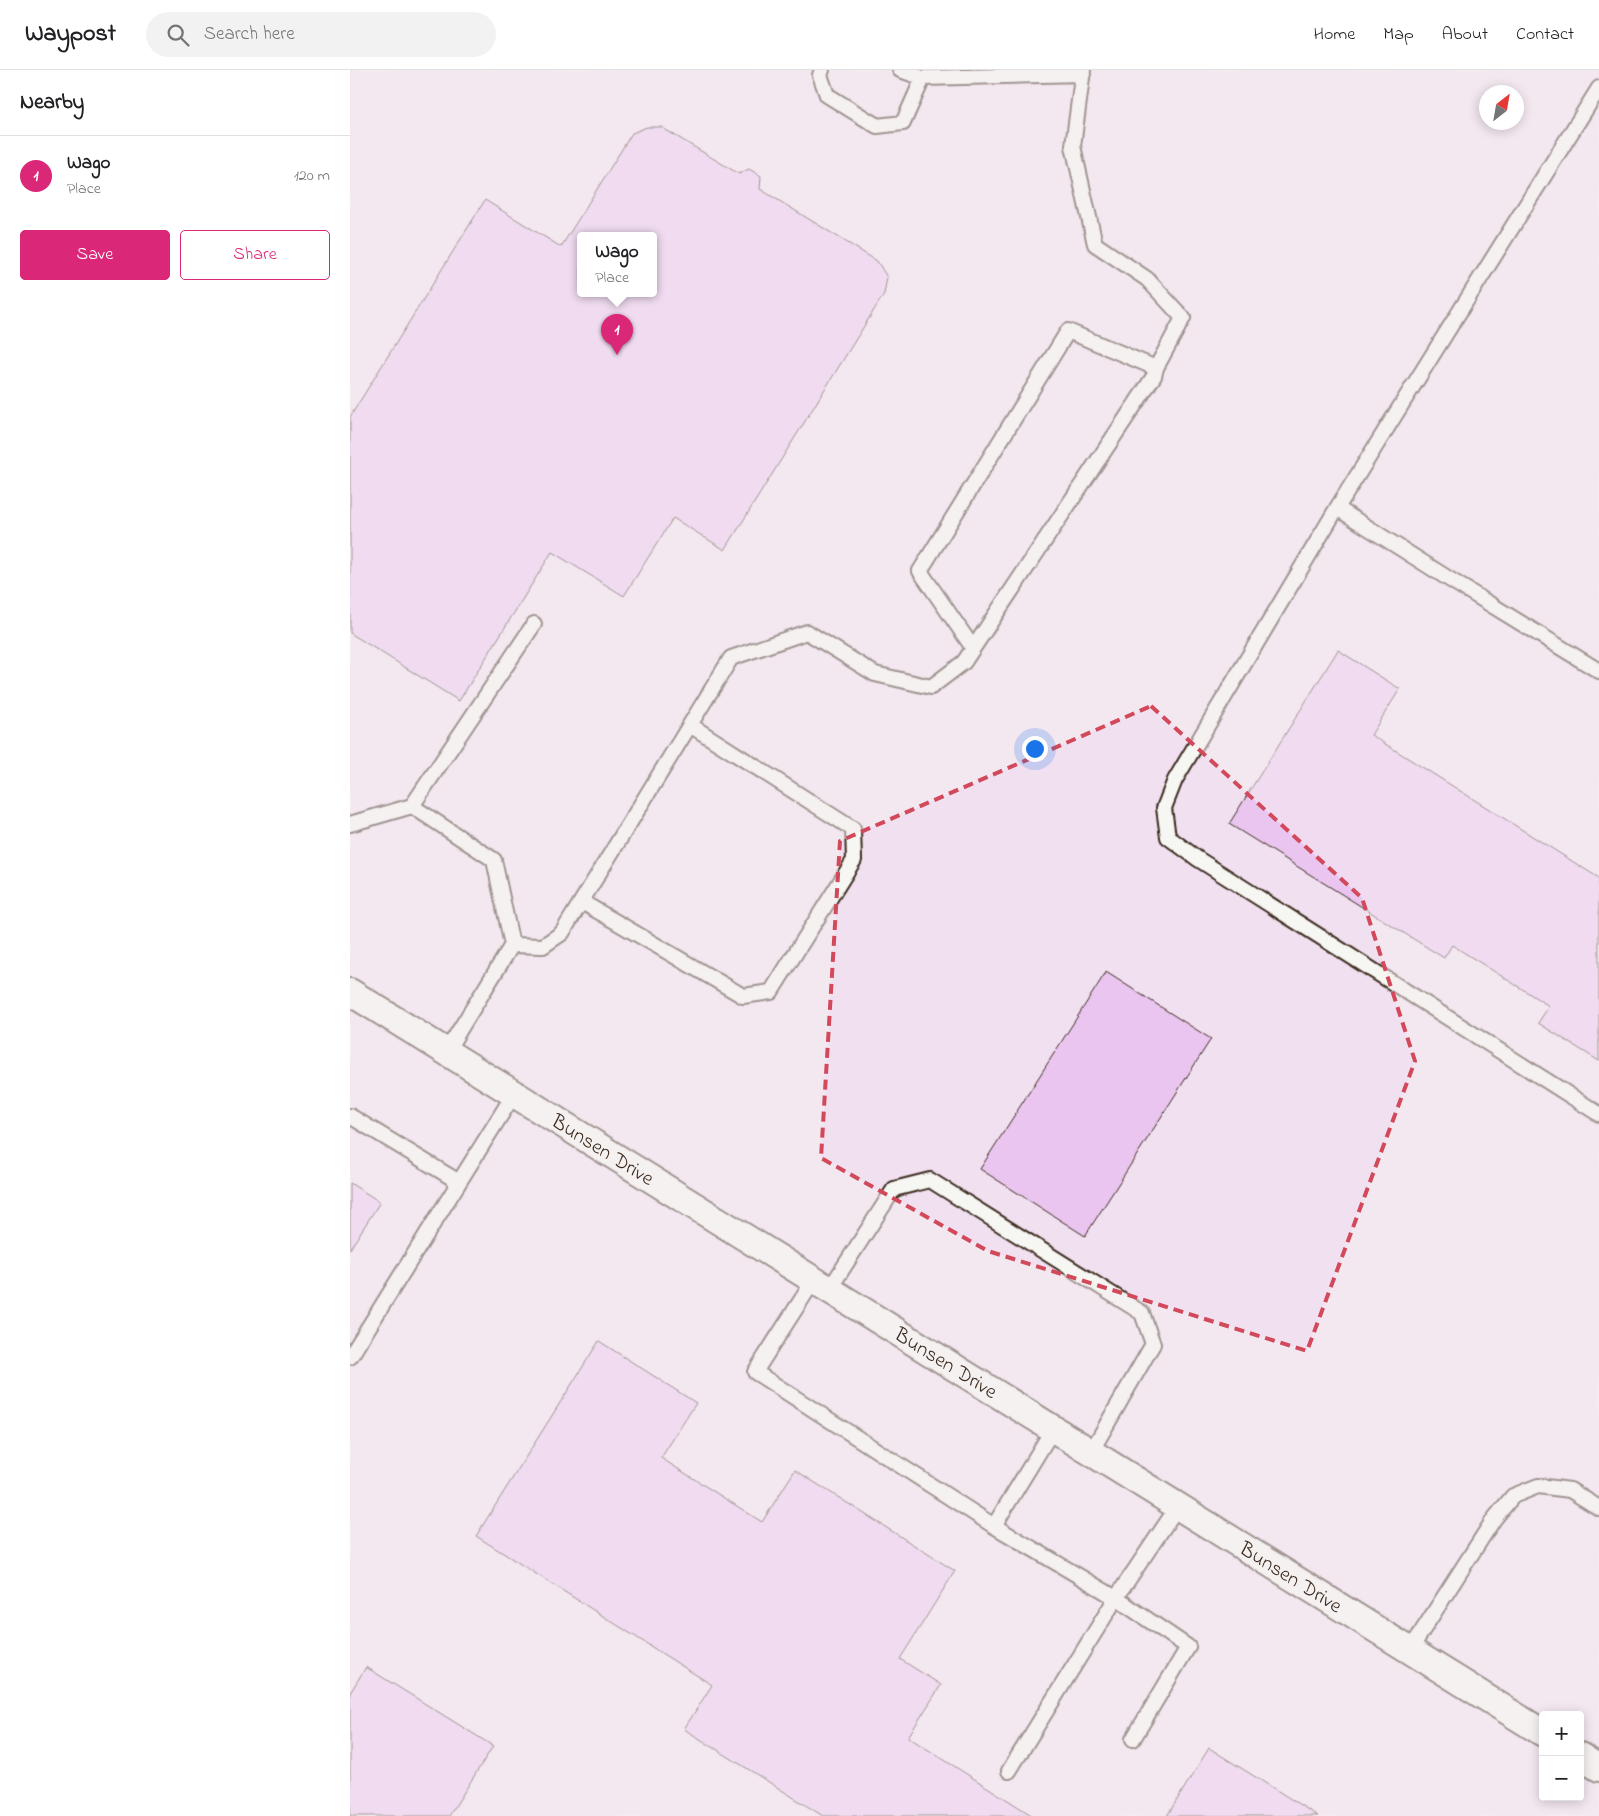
<!DOCTYPE html>
<meta charset="utf-8">
<style>
:root{--surface:#fff;--page:#f2f2f2;--text:#202124;--muted:#757577;--line:#e0e0e0;--accent:#db2777}
body{margin:0;font-family:"Indie Flower",sans-serif;background:var(--page);color:var(--text)}
.controls{position:absolute;right:15px;bottom:15px;display:grid;overflow:hidden;border-radius:5px;box-shadow:0 2px 12px #0003}
.controls button{width:45px;height:45px;display:grid;place-items:center;padding:0;border:0;border-bottom:1px solid var(--line);background:var(--surface);color:var(--text);font:25px sans-serif}
.compass{position:absolute;left:1129px;top:15px;width:45px;height:45px;border-radius:50%;background:var(--surface);box-shadow:0 2px 12px #0003;rotate:31deg}
.you{position:absolute;left:684px;top:678px;width:18px;height:18px;margin:-12px;border:4px solid #fff;border-radius:50%;background:#1a73e8;box-shadow:0 0 0 8px #1a73e833}
.badge{display:grid;place-items:center;width:32px;height:32px;border-radius:50%;background:var(--accent);color:#fff;font-size:16px;font-weight:700}
.pin{position:absolute;translate:-50% -41px;filter:drop-shadow(0 1px 2px #0008)}
.pin::after{content:'';position:absolute;top:26px;width:18px;height:15px;background:inherit;clip-path:polygon(0 0,100% 0,50% 100%)}
.popup{position:absolute;left:227px;top:162px;width:80px;height:65px;box-sizing:border-box;display:grid;place-content:center;border-radius:5px;background:var(--surface);filter:drop-shadow(0 1px 4px #0005);font-size:16px;white-space:nowrap;color:var(--muted)}
.popup b{font-size:19px;color:var(--text)}
.popup::after{content:'';position:absolute;left:50%;top:100%;margin-left:-10px;border:10px solid transparent;border-top-color:var(--surface)}
.list{margin:0;padding:0;list-style:none}
h2{display:flex;justify-content:space-between;align-items:center;height:65px;margin:0;padding:0 20px;font-size:21px}
h2 small{font-size:16px;font-weight:400;color:var(--muted)}
.list li{display:grid;grid-template-columns:32px 1fr auto;gap:15px;align-items:center;box-sizing:border-box;height:80px;padding:0 20px;border-top:1px solid var(--line)}
.list b{display:block;font-size:19px;white-space:nowrap}
.list p{margin:0;font-size:16px;white-space:nowrap;color:var(--muted)}
.list em{font-size:16px;font-style:normal;color:var(--muted)}
.actions{display:flex;gap:10px;padding:15px 20px}
.actions a{flex:1;padding:11px 0;border:1px solid var(--accent);border-radius:5px;text-align:center;font-size:18px;color:var(--accent)}
.actions .main{background:var(--accent);color:#fff}
.icon{flex:none;width:28px;height:28px;fill:none;stroke:currentColor;stroke-width:2;stroke-linecap:round;stroke-linejoin:round}
.map{position:relative;flex:none;width:1249px;height:1746px;overflow:hidden}
header{display:flex;align-items:center;gap:30px;box-sizing:border-box;height:70px;padding:0 25px;background:var(--surface);border-bottom:1px solid var(--line)}
header strong{font-size:24px}
nav{display:flex;gap:28px;margin-inline-start:auto;font-size:18px}
.search{width:350px;height:45px;background:var(--page);display:flex;align-items:center;gap:12px;box-sizing:border-box;padding:0 18px;border-radius:28px;color:var(--muted);font-size:19px}
main{display:flex}
aside{flex:1;background:var(--surface)}
.map>svg:first-child{display:block}
</style>
<header>
<strong>Waypost</strong>
<div class="search"><svg class="icon" aria-label="search" viewBox="0 0 24 24"><circle cx="10" cy="10" r="6"/><path d="M15 15l6 6"/></svg>Search here</div>
<nav><a>Home</a><a>Map</a><a>About</a><a>Contact</a></nav>
</header>
<main>
<aside>
<h2>Nearby<small></small></h2>
<ul class="list">
<li><span class="badge">1</span><div><b>Wago</b><p>Place</p></div><em>120 m</em></li>
</ul>
<div class="actions"><a class="main">Save</a><a>Share</a></div>
</aside>
<div class="map">
<svg width="1249" height="1746" viewBox="0 0 1249 1746">
<rect width="100%" height="100%" fill="#f4ecf1"/>
<filter id="ink" filterUnits="userSpaceOnUse"><feTurbulence type="fractalNoise" baseFrequency=".02" numOctaves="2"/><feDisplacementMap in="SourceGraphic" scale="10" xChannelSelector="R" yChannelSelector="G"/><feConvolveMatrix kernelMatrix="1 2 1 2 8 2 1 2 1" color-interpolation-filters="sRGB"/></filter>
<g filter="url(#ink)">
<path fill="#f1e0f0" fill-rule="evenodd" d="M0 0H1249V1746H0ZM1136 22H1166V52H1136ZM231 166H303V224H231ZM1193 1645H1230V1727H1193Z"/>
<path fill="#eac5ef" stroke="#3b2a1e" fill-rule="evenodd" d="M297 57H311L389 104 399 99 411 106 410 119 527 191 537 207 534 224 375 480 323 448 274 526 202 482 109 631 0 563V347L135 130 211 177 282 63ZM231 166H303V224H231Z
M988 580 1050 619 1021 665 1249 808V991L1188 953 1199 936 1102 875 1094 888 879 754Z
M756 902 861 969 735 1166 630 1099Z
M0 1113 30 1132 0 1179Z
M249 1271 346 1333 311 1388 412 1452 445 1400 605 1501 550 1589 591 1615 558 1667 683 1746H473L334 1659 362 1615 126 1466Z
M16 1597 143 1676 99 1746H0V1623Z
M859 1678 968 1746H817Z"/>
<g fill="none" stroke-linecap="round" stroke-linejoin="round">
<defs>
<path id="service" d="M472 0 470 5 477 25 527 56 553 53 573 8
M550 0 573 8 733 4
M1249 18 987 438 1099 509 1249 601
M987 438 825 710 814 738 818 767 848 789 1249 1044
M623 578 570 501 718 261 806 298
M62 736 184 554
M0 754 62 736 144 790 162 875 96 982
M232 832 393 926 421 922 504 790 503 759 340 655
M162 875 193 876 212 863 381 588 457 562 525 604 581 617 614 592 804 306 806 298 833 248 797 209 745 174 723 76 733 0
M0 1046 109 1112
M464 1210 405 1302 644 1456 766 1528 838 1577 783 1669
M479 1220 544 1119 580 1110 792 1243 803 1274 741 1382
M0 1287 164 1024
M644 1456 703 1359
M1060 1580 1144 1449 1163 1426 1188 1416 1220 1420 1249 1438
M659 1701 766 1528 828 1436"/>
<g id="minor">
<path id="s1" d="M0 922 1193 1663"/>
<path d="M1230 1686 1249 1698"/>
</g>
</defs>
<use href="#service" stroke="#3b2a1e" stroke-width="18"/>
<use href="#minor" stroke="#3b2a1e" stroke-width="30"/>
<use href="#service" stroke="#f6f6f2" stroke-width="14"/>
<use href="#minor" stroke="#f6f6f2" stroke-width="26"/>
</g>
</g>
<path d="M0 0H1249V1746H0ZM801 636 1012 828 1065 991 957 1281 638 1181 471 1088 490 771Z" fill="#f4ecf1" fill-opacity=".55" fill-rule="evenodd"/>
<path fill="none" stroke="#d1495b" stroke-width="4" stroke-dasharray="10 6" stroke-linejoin="round" d="M801 636 1012 828 1065 991 957 1281 638 1181 471 1088 490 771Z"/>
<g text-anchor="middle" stroke-width="5" stroke-linejoin="round" paint-order="stroke">
<g font-size="21" fill="#3b2a1e" stroke="#f6f6f2">
<text dy="7" stroke="none"><textPath href="#s1" startOffset="298">Bunsen Drive</textPath></text>
<text dy="7" stroke="none"><textPath href="#s1" startOffset="702">Bunsen Drive</textPath></text>
<text dy="7" stroke="none"><textPath href="#s1" startOffset="1108">Bunsen Drive</textPath></text>
</g>
</g>
</svg>
<div class="controls">
<button>+</button>
<button>−</button>
</div>
<svg class="compass" viewBox="-18 -18 36 36"><path d="M0-13l5 13h-10z" fill="#e53935"/><path d="M0 13l5-13h-10z" fill="#757577"/></svg>
<div class="you"></div>
<div class="pin badge" style="left:267px;top:285px">1</div>
<div class="popup"><b>Wago</b>Place</div>
</div>
</main>
